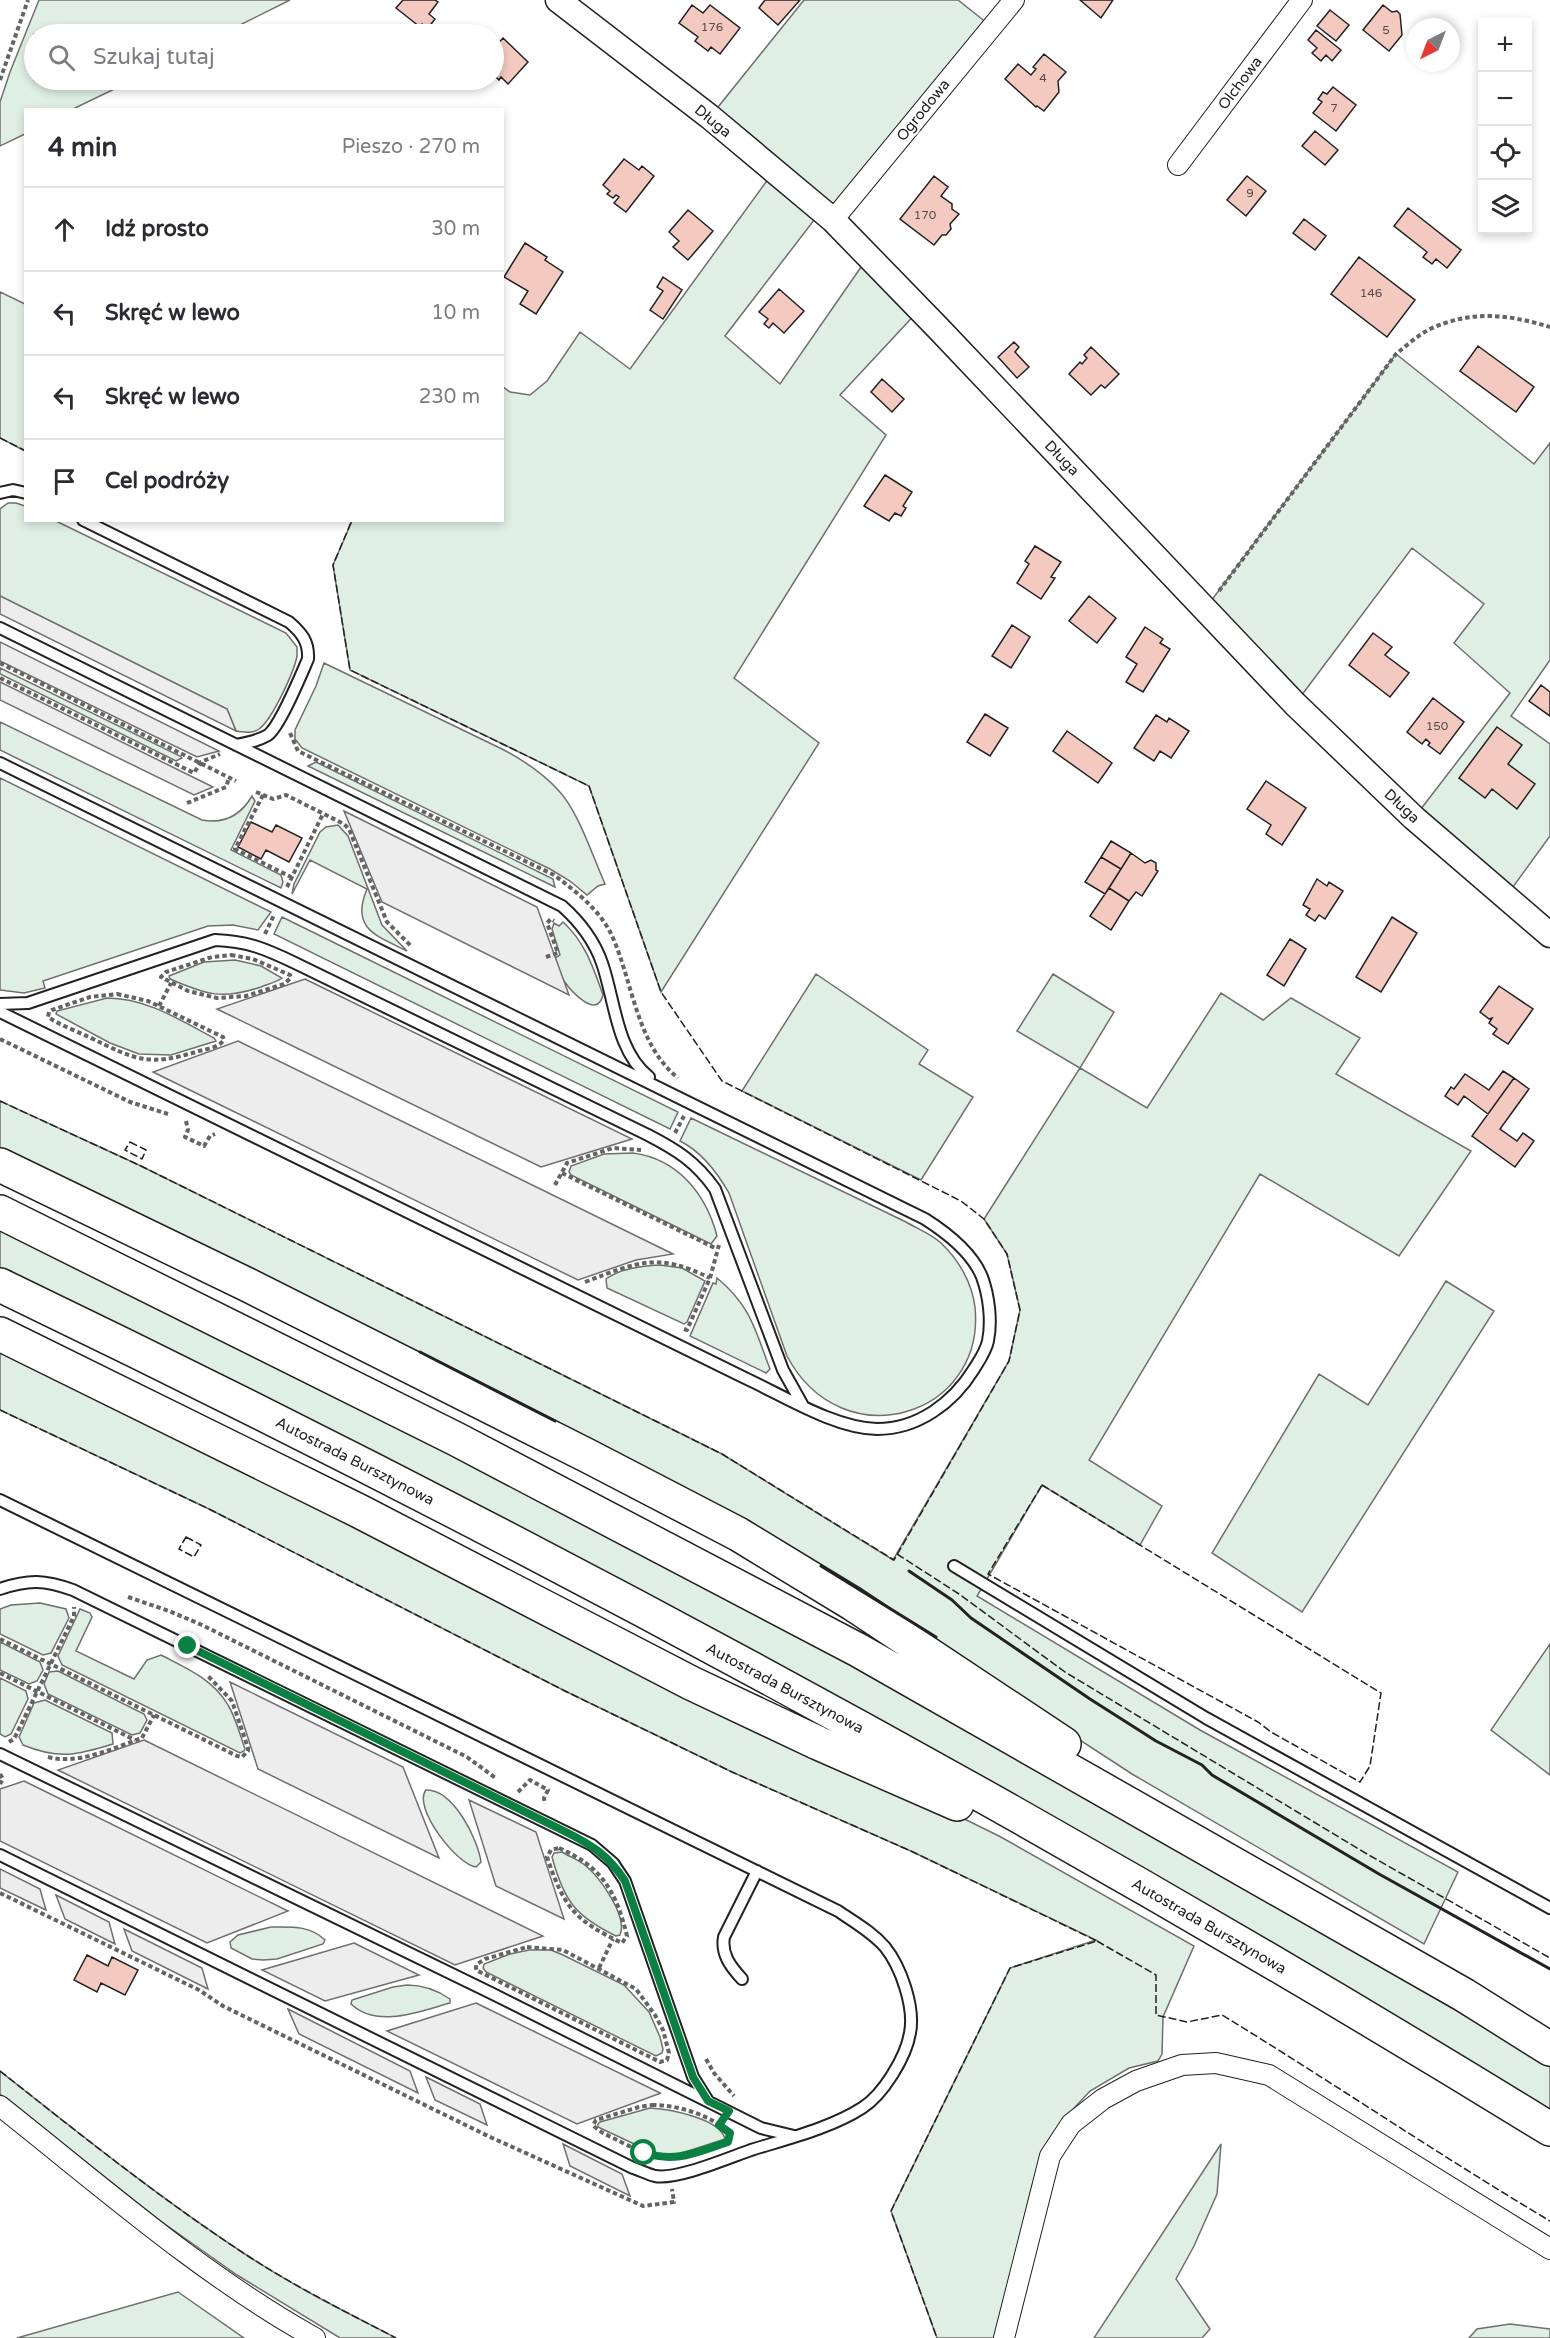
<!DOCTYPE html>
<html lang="pl">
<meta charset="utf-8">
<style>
:root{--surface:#fff;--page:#f7f7f7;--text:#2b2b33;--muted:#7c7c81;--line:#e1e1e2}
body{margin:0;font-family:"Varela Round",sans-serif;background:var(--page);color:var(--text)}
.controls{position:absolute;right:18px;top:18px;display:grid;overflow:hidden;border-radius:0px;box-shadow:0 3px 9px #0003}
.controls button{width:54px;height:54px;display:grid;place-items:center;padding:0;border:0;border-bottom:2px solid var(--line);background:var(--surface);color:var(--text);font:30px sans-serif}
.compass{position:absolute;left:1406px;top:18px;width:54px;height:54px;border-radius:50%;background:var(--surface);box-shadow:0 3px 9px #0003;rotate:222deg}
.stop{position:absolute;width:18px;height:18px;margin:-14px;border:4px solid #0b8043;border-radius:50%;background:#fff}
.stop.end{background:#0b8043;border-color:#fff;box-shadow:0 2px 6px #0008}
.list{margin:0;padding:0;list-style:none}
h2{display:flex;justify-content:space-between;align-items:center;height:78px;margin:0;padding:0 24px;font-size:26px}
h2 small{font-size:20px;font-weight:400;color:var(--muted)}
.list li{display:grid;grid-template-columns:39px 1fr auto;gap:18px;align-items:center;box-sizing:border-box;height:84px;padding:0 24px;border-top:2px solid var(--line)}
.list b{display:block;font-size:22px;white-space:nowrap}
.list em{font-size:20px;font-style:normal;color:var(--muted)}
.icon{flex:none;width:33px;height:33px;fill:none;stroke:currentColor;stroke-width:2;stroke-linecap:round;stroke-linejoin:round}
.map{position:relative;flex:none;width:1550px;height:2338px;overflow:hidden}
.search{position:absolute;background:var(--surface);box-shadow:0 3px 9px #0003;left:24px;top:24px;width:480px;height:66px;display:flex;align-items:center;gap:15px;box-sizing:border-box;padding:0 21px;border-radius:33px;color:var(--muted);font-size:22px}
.panel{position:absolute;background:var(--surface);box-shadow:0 3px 9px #0003;left:24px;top:108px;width:480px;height:414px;border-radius:0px}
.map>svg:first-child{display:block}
</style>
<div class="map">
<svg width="1550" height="2338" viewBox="0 0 1550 2338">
<rect width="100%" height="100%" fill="#fff"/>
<path fill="#e0efe3" stroke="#6f6f6f" stroke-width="1.5" d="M39 0H290L222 34H34V80H133L73 109 26 110 25 134 0 146V102L10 72Z
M804 0H958L992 27 833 220 821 211 725 336 780 384 868 257 920 309 840 395 886 435 734 678 819 743 661 992 589 786 350 670 333 565 352 521 502 520 503 387 510 392 530 395 547 381 580 332 630 369 774 171 710 117Z
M0 292 25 304V451L0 438Z
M1396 354 1534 464 1550 443V660L1511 716 1550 744V836L1505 898 1414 818 1510 693 1454 643 1484 604 1412 548 1295 704 1205 609Z
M8 503H16L25 506 26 520 56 521 286 633 297 647V656C294 672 272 720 259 729 252 734 244 732 236 731L227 709 0 596V509Z
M324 663 502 749C523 760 543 773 559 791 578 811 593 857 605 884L598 886 587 895 570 881 550 869 302 748 295 739V730L316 686Z
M0 668 180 756 182 758 176 761 0 674Z
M0 722 202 820C224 824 241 815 252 796L255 801 231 850 281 875 283 882 281 888 0 750Z
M316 762 553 879 555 887 308 766Z
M0 778 271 912 258 930 233 925 208 926 43 981 45 988 24 993 0 990Z
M338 825 348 836 382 925 407 951C377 936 350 929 367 889L310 860 292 894 294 884 320 832 326 827Z
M282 917 678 1112 670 1129 274 934Z
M563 922C585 942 593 967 603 995 597 1020 571 991 564 981 560 974 558 965 555 958L560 955 552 929 554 923 559 926Z
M235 960 261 966 282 978C277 982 268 984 261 987 222 1000 207 995 170 979L169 976 204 962Z
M816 974 928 1050 919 1064 973 1097 921 1180 742 1091Z
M1053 974 1114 1012 1080 1068 1147 1108 1221 993 1263 1020 1291 998 1360 1038 1336 1074 1471 1151 1399 1256 1260 1174 1089 1460 1162 1506 1140 1545 1042 1485 977 1596 1200 1730 1458 1872 1424 1944 1132 1774 937 1647 0 1151V1101L141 1166 722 1454 893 1560 1009 1361 1020 1310 1007 1254 984 1219 1080 1068 1017 1031Z
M107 998C146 998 180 1020 214 1038L216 1041 171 1055 139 1054 110 1043 56 1014 57 1011Z
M691 1118 906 1222C918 1229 931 1234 941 1243 959 1260 972 1283 975 1307 986 1417 842 1460 787 1356L729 1193C717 1172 702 1152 680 1141Z
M633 1153C678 1159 706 1194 717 1236L711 1244 571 1175 569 1172 571 1166 604 1154Z
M0 1228 239 1344 868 1672 1401 1977 1550 2067V2111L0 1269Z
M660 1265 682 1268 705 1281 687 1322 684 1324 607 1288 606 1279C621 1268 643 1266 660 1265Z
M717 1278C751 1306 755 1330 770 1369L766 1373 690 1336 713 1283 716 1284Z
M1446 1281 1494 1311 1302 1612 1212 1553 1319 1374 1368 1405Z
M0 1346 999 1836 1194 1946 1163 2017 1162 2054 1158 2061 1129 2068 1090 2091 1064 2119 1046 2149 1032 2186 995 2338H937L891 2211 1010 1968 1096 1940 913 1852 732 1772 565 1691 209 1509 0 1410Z
M40 1603 66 1609 69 1618 51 1653 43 1655 0 1634V1609L11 1605Z
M80 1609 90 1613 92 1617 76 1651 134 1679 147 1660 161 1655C186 1668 213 1679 228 1705 236 1718 240 1735 245 1749L244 1751 240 1753 62 1665 58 1656Z
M0 1642 40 1662 43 1670 37 1681 29 1684 0 1670Z
M1550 1644V1775L1491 1730Z
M58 1671 144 1714 147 1720 140 1733 132 1735 48 1694 44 1684 49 1672Z
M0 1678 26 1691 28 1699 11 1734 5 1737 0 1734Z
M45 1700 112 1733 113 1744C77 1755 60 1760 23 1745L19 1737 34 1703Z
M426 1790C453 1789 478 1839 481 1862L476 1867C457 1865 412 1807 426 1790Z
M562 1852C570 1857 579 1860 586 1866 600 1878 628 1916 620 1935L616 1936C575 1916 564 1901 552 1857L554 1853Z
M271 1927C290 1927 310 1925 325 1940L323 1944 277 1959 263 1960 252 1959 231 1948 230 1942 238 1935Z
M529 1950H551L563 1955 624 1985 649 2012 660 2037 663 2049 662 2053 656 2056 486 1972 483 1968 484 1964 510 1954Z
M407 1985C423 1985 437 1990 450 1999V2003C421 2011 377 2029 351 2004L352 2000 393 1987Z
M0 2071C81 2135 162 2200 248 2256 295 2287 346 2312 396 2338H340L237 2275 159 2220 0 2094Z
M650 2108C668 2109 720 2118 725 2139L676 2155H660L647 2150 598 2127V2124L600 2122Z
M1221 2144 1217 2194 1194 2246 1176 2279 1210 2329 1202 2338H1094Z
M178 2292 244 2338H17Z
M1510 2324 1550 2329V2338H1469L1477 2329Z"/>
<path fill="#ededed" stroke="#6f6f6f" stroke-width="1.5" d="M0 596 227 709 236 731 0 614Z
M0 642 219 751 197 757 0 661Z
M0 682 213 787 194 795 0 700Z
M344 811 537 907 569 995 382 902Z
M305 979 632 1139 541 1167 217 1009Z
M238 1041 673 1254 636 1260 578 1280 153 1072Z
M230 1682 403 1767 439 1858 258 1769Z
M144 1740 543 1936 455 1965 58 1770Z
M24 1781 288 1911 207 1943 0 1841V1789Z
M469 1800 536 1832 564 1919 496 1886Z
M0 1869 40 1889 46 1910 0 1888Z
M56 1895 109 1922 115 1944 65 1919Z
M124 1929 202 1968 208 1989 132 1951Z
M354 1943 419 1975 325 2001 262 1970Z
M476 2003 660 2093H661L577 2124 387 2031Z
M288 2009 410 2071 418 2093 299 2034Z
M426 2077 480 2104 487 2125 435 2100Z
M563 2144 622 2174 630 2196 570 2166Z"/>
<path fill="#f3c9c0" stroke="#222" stroke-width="1.5" d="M403 0H435L438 2 429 14 435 19 428 28 422 24 420 27 396 8Z
M765 0H800L778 25 759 8Z
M1080 0H1113L1101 18Z
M692 5 703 13 710 5 740 28 720 54 711 47 708 51 695 41 698 37 679 23Z
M1383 5 1392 12 1397 11 1400 14 1402 35 1389 51 1363 30Z
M1330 10 1349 25 1336 41 1317 26Z
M1316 30 1341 50 1332 61 1326 55 1321 61 1312 53 1317 48 1308 40Z
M503 38 528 62 508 84 501 77 499 80 494 75 497 73 494 70V48Z
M1044 54 1066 72 1058 81 1059 92 1044 111 1037 106 1036 107 1005 79 1018 64 1031 75 1036 69 1033 67Z
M1333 87 1356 105 1336 131 1313 113 1322 102 1318 99 1323 92 1327 94Z
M1315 131 1338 150 1325 165 1302 146Z
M624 159 639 170 642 166 654 176 626 212 614 203 619 197 616 195 613 198 607 194 610 191 603 185Z
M934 176 948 187 941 196 952 204V209L959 214 950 224 951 229 946 235H942L934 245 900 219Z
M1247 176 1266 191 1246 216 1227 200Z
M1408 208 1461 250 1447 268 1436 259 1432 264 1423 257 1427 252 1394 226Z
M688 210 713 231 688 260 673 247 679 241 669 232Z
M1304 219 1326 236 1315 250 1293 233Z
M525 243 547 257 545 260 563 272 536 314 520 304 528 291 504 277Z
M1359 257 1415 300 1387 337 1331 294Z
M663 277 682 290 663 319 650 310 663 291 657 287Z
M779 289 804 311 784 333 773 323 769 328 764 324 768 319 759 312Z
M1014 342 1019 347 1015 352 1029 367 1017 378 998 357Z
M1478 346 1534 387 1516 412 1460 371Z
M1091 347 1119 374 1105 388 1101 385 1091 395 1069 374 1080 362 1082 364 1087 358 1084 355Z
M882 379 904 399 892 412 871 392Z
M885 475 912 492 903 506 906 508 901 516 895 513 889 521 864 506Z
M1035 546 1061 562 1051 577 1055 578 1041 599 1017 583 1029 564 1025 561Z
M1089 596 1116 618 1097 643 1069 621Z
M1012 625 1030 637 1011 668 992 656Z
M1145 627 1163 639 1160 643 1170 649 1143 692 1126 682 1137 664 1126 657Z
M1373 633 1392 647 1385 655 1409 673 1390 697 1349 665Z
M1541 685 1550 692V716L1529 701Z
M1433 698 1464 722 1440 754 1428 745 1430 743 1426 739 1422 744 1407 732Z
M985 714 1008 728 990 756 967 742Z
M1156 715 1167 722 1169 718 1189 731 1171 758 1160 751 1154 761 1134 748Z
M1497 727 1522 745 1508 764 1535 784 1517 809 1492 789 1485 798 1459 778Z
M1067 731 1112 763 1098 783 1053 751Z
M1266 781 1306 808 1282 845 1266 834 1271 825 1247 809Z
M251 822 272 832 276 825 302 838 289 862 266 850 261 859 238 847Z
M1111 841 1131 853 1121 869 1101 857Z
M1131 853 1145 863 1151 860 1156 863V870L1158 871 1142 896 1136 892 1129 901 1109 888Z
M1101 857 1121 869 1105 894 1085 882Z
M1317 879 1327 886 1329 882 1343 891 1325 919 1319 915 1315 921 1306 915 1310 909 1303 905Z
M1109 888 1129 901 1111 930 1090 916Z
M1392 917 1417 933 1381 992 1356 977Z
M1290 939 1306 949 1284 986 1267 975Z
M1499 986 1533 1009 1508 1044 1493 1034 1497 1029 1489 1023 1492 1018 1489 1019 1480 1012Z
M1503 1071 1514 1078 1488 1114 1464 1096 1458 1105 1445 1096 1451 1087 1454 1089 1465 1074 1489 1090Z
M1514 1078 1529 1089 1500 1129 1517 1141 1523 1133 1534 1141 1515 1167 1472 1136Z
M87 1955 108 1966 112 1957 138 1970 125 1995 101 1983 97 1992 74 1980Z"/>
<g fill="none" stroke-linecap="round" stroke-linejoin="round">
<defs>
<path id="service" d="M0 493 13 490 26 493
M83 520 289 622C302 633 309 642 308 659 301 675 280 726 268 735 258 741 247 743 236 745
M0 628 562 906C580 922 594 940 602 963 615 1000 616 1051 649 1077
M0 763 925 1219C947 1233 972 1252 982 1277 989 1296 992 1321 988 1341 986 1351 979 1361 974 1369 953 1403 918 1429 877 1429 834 1428 784 1396 745 1378L0 1012
M0 1004 28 1003 215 940C247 941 266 949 295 963L648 1135C677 1150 696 1162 715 1189L783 1370 802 1404
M0 1500 838 1911C854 1922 872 1932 885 1947 901 1967 915 2007 910 2033 906 2057 883 2095 862 2108 831 2128 786 2139 751 2150 728 2158 677 2180 655 2176 647 2174 640 2170 633 2168L0 1855
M954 1566 1206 1718 1550 1908
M0 1589C29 1579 45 1580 73 1590L592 1845 613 1863 625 1881 693 2077 708 2101
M0 1754 491 1993 761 2128 794 2136
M742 1979C730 1966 721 1954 724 1937L757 1871"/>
<path id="minor" d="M1178 165 1302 0
M833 220 1014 0
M0 2106C100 2185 203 2276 315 2338
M1004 2338 1050 2156 1071 2124 1103 2099 1136 2081 1182 2065 1216 2063 1269 2075 1550 2249"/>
<path id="tertiary" d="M558 0 710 117 833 220 938 328 1295 704 1414 818 1550 935"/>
<path id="motorway" d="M0 1165 248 1285 588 1456 738 1534 853 1604 1064 1744
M0 1212 456 1439 858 1650 1464 1995 1550 2049
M0 1285C530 1540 1049 1821 1550 2129
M0 1334 359 1511 691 1683 818 1743 957 1804"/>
</defs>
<use href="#service" stroke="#222" stroke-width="14"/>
<use href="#minor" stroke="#222" stroke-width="22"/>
<use href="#tertiary" stroke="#222" stroke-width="27"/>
<use href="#motorway" stroke="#222" stroke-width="36"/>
<path stroke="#646464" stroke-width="4" stroke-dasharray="4.5 3" stroke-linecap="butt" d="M0 80 28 0
M1219 591 1396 354C1406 346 1418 335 1430 329 1472 310 1507 314 1550 327
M0 663 236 781
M0 678 194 773 201 762 220 754
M290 733 298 751 554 875C577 892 602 912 613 938 633 984 637 1045 678 1078
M256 792 273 799 286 795 344 824 349 829 387 922 411 946
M263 795 235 849 291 877
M187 803 226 787 229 778
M287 887 323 814
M265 934 274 915
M231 955 253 959 290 975 291 978 284 984 246 996 217 998 188 991 161 977 166 972 212 957Z
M546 957 558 953 547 923 551 919 554 921
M117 994 148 1001 223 1037 224 1040C219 1047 208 1049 199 1051 148 1067 136 1060 89 1037 76 1031 60 1025 48 1017L49 1012 52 1010 90 997Z
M159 1006 171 983
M0 1039 130 1102 168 1114
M186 1121 188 1130 185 1137 204 1146 210 1136 215 1134
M675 1133 684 1116
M562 1173 717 1249
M555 1185 567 1163 613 1148 641 1150
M585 1282C638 1262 657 1252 710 1278
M684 1329 687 1330 710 1278 719 1245
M128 1597 169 1611 202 1625 467 1757 497 1779
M0 1639 237 1756 242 1757 248 1751V1748L232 1701 208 1676
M0 1673 135 1740
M9 1742 14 1739 74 1616V1607
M48 1757C79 1765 113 1748 142 1738L154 1715
M0 1774 3 1779 0 1784
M518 1792 530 1780 548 1790 544 1798 545 1804
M559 1848C602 1867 616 1891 627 1936L622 1943C574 1920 564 1907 547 1857L551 1850Z
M0 1893 199 1990 223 2006 488 2136 643 2206 674 2202 672 2189
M527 1947 563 1950 636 1989 655 2015 663 2030 669 2053 667 2060 660 2062 476 1970V1965L485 1959Z
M599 1968 613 1939
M706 2059 714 2073 734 2096
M652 2105C679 2105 710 2115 730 2133L728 2142C681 2157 668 2166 621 2142 612 2137 600 2133 593 2125L596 2120 639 2107Z"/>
<use href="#service" stroke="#fff" stroke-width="10"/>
<use href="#minor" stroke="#fff" stroke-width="20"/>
<use href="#tertiary" stroke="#fff" stroke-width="24"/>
<use href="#motorway" stroke="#fff" stroke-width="33"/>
<path stroke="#222" stroke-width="1.5" stroke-dasharray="8 3" stroke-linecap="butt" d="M0 438 26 451
M0 1101 141 1166 722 1454 894 1560 1009 1361 1020 1310 1007 1254 984 1219 961 1201 722 1081 661 992 589 786 350 670 333 565 352 520
M130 1142 146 1150 142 1159 125 1150Z
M0 1410 209 1509 565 1691 732 1772 913 1852 1097 1941 1010 1968 891 2211 937 2338
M1042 1485 1381 1693 1370 1766 1360 1782 1271 1732 1258 1722 988 1574Z
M186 1537 201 1545 194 1557 179 1549Z
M897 1554 959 1594 1065 1672 1367 1854 1550 1958
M1097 1941 1156 1975V2015L1187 2022 1222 2015C1332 2082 1439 2155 1550 2221
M0 2071C81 2135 162 2200 248 2256 296 2287 346 2312 396 2338"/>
<path stroke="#222" stroke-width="3" d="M420 1352 555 1421
M821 1566 936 1637
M909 1571 952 1600 971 1618 1090 1699 1156 1741 1202 1765 1212 1775 1379 1874 1550 1969"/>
</g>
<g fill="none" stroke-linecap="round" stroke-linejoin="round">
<path stroke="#0b8043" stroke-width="8" d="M188 1646 564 1831C592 1845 608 1855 625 1881L693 2077 708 2101 729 2111 719 2125 730 2133 728 2142C696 2152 678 2163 644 2153"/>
</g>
<g text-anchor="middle" stroke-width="4.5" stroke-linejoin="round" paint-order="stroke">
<g font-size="12" fill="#564c4a">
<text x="712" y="31">176</text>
<text x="1386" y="34">5</text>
<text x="1043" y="82">4</text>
<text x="1334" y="112">7</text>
<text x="1250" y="197">9</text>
<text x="925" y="219">170</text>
<text x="1371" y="297">146</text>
<text x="1437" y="730">150</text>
</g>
<g font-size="15" fill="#222" stroke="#fff">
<text transform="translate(1240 83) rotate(-53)" y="5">Olchowa</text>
<text transform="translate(923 110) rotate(-51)" y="5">Ogrodowa</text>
<text transform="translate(713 121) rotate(39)" y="5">Długa</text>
<text transform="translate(1062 458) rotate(46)" y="5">Długa</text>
<text transform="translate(1402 806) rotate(43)" y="5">Długa</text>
<text transform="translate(355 1461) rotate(27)" y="5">Autostrada Bursztynowa</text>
<text transform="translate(785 1688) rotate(28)" y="5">Autostrada Bursztynowa</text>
<text transform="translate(1209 1926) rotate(30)" y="5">Autostrada Bursztynowa</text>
</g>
</g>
</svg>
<div class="controls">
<button>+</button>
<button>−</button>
<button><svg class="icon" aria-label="locate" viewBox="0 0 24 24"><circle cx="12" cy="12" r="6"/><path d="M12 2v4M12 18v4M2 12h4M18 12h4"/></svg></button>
<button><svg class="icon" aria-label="layers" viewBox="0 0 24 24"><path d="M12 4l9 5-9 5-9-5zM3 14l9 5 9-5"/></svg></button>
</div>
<svg class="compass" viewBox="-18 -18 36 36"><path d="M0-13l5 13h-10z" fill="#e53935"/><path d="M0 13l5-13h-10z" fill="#7c7c81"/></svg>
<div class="stop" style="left:644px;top:2153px"></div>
<div class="stop end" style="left:188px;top:1646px"></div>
<div class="search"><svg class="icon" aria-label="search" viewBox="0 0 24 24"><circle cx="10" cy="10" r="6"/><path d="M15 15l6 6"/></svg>Szukaj tutaj</div>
<section class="panel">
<h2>4 min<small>Pieszo · 270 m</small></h2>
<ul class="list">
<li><svg class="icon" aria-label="ahead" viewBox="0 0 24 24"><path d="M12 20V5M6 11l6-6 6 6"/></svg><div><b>Idź prosto</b></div><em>30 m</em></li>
<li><svg class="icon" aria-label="left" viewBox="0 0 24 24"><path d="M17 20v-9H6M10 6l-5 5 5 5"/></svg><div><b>Skręć w lewo</b></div><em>10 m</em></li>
<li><svg class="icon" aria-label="left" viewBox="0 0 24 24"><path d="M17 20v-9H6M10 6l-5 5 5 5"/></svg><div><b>Skręć w lewo</b></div><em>230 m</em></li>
<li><svg class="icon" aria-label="arrive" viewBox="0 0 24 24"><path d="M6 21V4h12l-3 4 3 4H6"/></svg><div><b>Cel podróży</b></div></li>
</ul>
</section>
</div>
